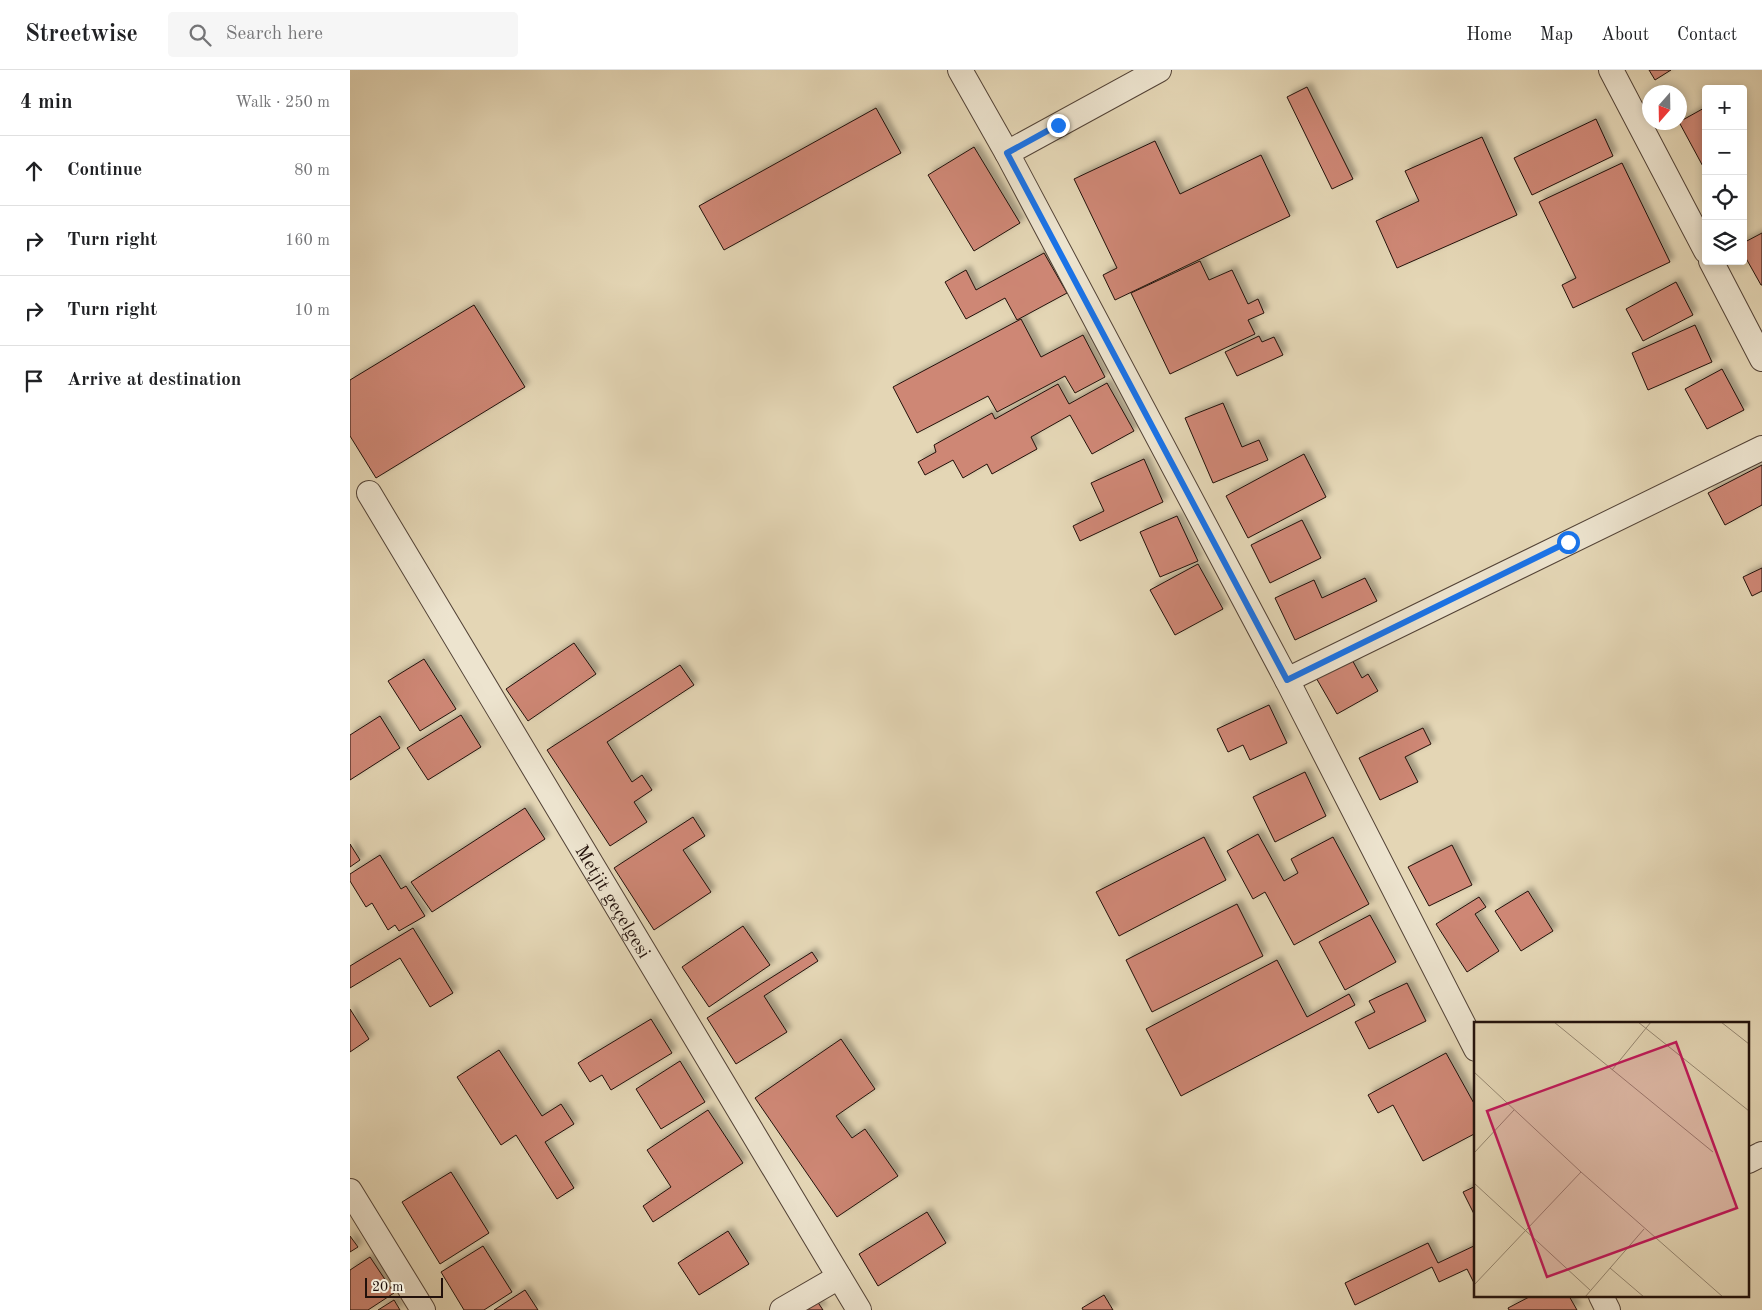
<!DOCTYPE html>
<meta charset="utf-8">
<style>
:root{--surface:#fff;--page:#f6f6f6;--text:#202124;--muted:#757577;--line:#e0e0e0}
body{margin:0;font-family:"Old Standard TT",serif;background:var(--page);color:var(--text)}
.controls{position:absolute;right:15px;top:15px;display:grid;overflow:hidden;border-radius:5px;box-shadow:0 2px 8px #0003}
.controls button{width:45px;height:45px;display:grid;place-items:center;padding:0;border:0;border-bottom:1px solid var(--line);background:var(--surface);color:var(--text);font:25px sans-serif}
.compass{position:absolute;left:1292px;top:15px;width:45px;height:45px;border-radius:50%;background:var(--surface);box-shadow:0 2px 8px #0003;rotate:200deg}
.scale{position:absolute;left:15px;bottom:12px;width:78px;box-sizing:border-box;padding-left:5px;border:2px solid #22110b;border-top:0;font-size:14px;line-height:18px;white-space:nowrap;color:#22110b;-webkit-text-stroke:4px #ede4cf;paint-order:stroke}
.stop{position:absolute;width:15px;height:15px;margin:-11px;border:4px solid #1a73e8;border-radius:50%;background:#fff}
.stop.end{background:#1a73e8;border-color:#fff;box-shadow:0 1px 5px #0008}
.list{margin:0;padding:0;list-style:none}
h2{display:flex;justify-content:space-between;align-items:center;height:65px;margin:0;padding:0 20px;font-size:21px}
h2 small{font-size:16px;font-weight:400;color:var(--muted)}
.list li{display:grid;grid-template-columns:32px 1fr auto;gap:15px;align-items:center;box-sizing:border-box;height:70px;padding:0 20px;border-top:1px solid var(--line)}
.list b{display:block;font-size:19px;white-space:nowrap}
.list em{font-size:16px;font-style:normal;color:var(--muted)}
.icon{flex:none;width:28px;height:28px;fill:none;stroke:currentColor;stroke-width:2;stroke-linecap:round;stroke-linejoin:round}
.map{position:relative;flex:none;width:1412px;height:1240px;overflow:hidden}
header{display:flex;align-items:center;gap:30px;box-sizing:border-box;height:70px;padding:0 25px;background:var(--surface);border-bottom:1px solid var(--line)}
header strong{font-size:24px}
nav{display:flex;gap:28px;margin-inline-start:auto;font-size:18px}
.search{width:350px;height:45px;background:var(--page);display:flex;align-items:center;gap:12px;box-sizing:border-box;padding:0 18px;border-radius:5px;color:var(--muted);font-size:19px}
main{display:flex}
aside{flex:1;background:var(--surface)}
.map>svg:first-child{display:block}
</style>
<header>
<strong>Streetwise</strong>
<div class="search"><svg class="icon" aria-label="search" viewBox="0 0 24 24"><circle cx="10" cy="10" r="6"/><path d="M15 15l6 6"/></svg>Search here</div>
<nav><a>Home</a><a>Map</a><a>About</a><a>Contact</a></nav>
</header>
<main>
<aside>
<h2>4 min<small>Walk · 250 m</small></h2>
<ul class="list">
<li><svg class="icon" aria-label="ahead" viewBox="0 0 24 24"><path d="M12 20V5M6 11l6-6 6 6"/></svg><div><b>Continue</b></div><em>80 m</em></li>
<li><svg class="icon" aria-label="right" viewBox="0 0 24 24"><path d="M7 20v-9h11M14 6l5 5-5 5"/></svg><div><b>Turn right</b></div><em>160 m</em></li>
<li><svg class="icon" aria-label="right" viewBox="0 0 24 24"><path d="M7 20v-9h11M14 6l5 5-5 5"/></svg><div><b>Turn right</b></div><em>10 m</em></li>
<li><svg class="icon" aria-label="arrive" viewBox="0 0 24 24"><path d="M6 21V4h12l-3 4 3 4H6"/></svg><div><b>Arrive at destination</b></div></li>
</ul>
</aside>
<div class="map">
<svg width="1412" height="1240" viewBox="0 0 1412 1240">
<defs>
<filter id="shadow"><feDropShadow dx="4.5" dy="-4.5" stdDeviation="2.5" flood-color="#0004"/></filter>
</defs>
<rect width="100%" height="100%" fill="#e4d6b5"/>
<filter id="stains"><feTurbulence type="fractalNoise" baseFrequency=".004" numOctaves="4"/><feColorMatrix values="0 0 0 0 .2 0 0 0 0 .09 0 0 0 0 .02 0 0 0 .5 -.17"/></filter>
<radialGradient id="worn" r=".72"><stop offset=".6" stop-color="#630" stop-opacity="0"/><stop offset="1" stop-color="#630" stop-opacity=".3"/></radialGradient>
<path fill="#ce8775" stroke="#22110b" filter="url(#shadow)" d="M1299 0H1321L1305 10Z
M957 17 1003 109 982 119 937 27Z
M1356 37V102L1329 52Z
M526 38 551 83 374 180 349 136Z
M1246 49 1263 86 1182 125 1164 88Z
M1132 67 1167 145 1047 198 1026 151 1069 131 1055 101Z
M805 71 830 124 911 85 940 146 765 230 753 205 767 198 724 109Z
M624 77 670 153 624 181 578 105Z
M1272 93 1320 192 1223 238 1212 215 1226 208 1189 132Z
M1412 163V215H1411L1393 183V173Z
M694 183 717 223 667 250 655 228 616 249 595 212 616 200 626 220Z
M850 191 859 210 882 200 898 234 908 229 914 243 898 250 905 264 820 304 781 223Z
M1326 212 1343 245 1293 271 1276 239Z
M124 235 175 317 26 408 0 366V310Z
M671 249 691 287 733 265 755 307 725 323 715 306 647 342 638 326 567 363 543 317Z
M1345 255 1362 292 1298 320 1282 283Z
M909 266 912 272 924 267 933 285 887 306 875 282Z
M1372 299 1394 340 1357 359 1335 319Z
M757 313 784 361 742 384 720 345 681 367 687 379 642 404 637 394 613 408 603 390 575 405 568 392 586 382 584 375 642 343 645 349 708 314 719 334Z
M873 333 892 377 909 370 918 390 863 413 835 348Z
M954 384 976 427 898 468 876 426Z
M794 389 813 432 730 471 723 456 754 441 741 413Z
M1412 395V435L1375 455 1358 423Z
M827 446 848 491 810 507 790 462Z
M952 450 971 488 920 513 901 475Z
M848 494 873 539 825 565 800 520Z
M1412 498V521L1402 526 1393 507Z
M1015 508 1027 531 945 570 925 528 964 510 972 528Z
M224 573 246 604 178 651 156 619Z
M1000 586 1012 608 1018 604 1028 621 987 644 965 606Z
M74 589 106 639 70 661 38 611Z
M330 595 344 615 257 672 282 712 292 705 302 720 284 732 297 752 260 776 197 680Z
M919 635 937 673 900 690 893 675 878 682 867 659Z
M111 645 131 677 78 710 57 678Z
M30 646 50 678 0 710V665Z
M1073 658 1081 674 1055 687 1068 712 1030 730 1009 688Z
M955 702 976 746 925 772 903 727Z
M175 738 195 769 82 842 61 812Z
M343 747 355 766 333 780 361 822 304 860 264 798Z
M908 764 934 811 948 803 941 789 983 767 1019 834 944 875 915 822 903 829 877 781Z
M854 767 876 810 769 866 746 822Z
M0 774 10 790 0 797Z
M1102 775 1122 815 1079 836 1058 797Z
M30 785 51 819 56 816 75 846 49 861 45 855 38 860 22 833 16 837 0 811V804Z
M1178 821 1203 861 1171 881 1145 841Z
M1129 827 1136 837 1125 844 1149 881 1117 902 1086 854Z
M887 834 913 886 802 942 776 890Z
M1020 845 1046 892 995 920 969 872Z
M393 856 420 895 359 937 332 897Z
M63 858 103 923 80 937 50 888 0 918V896Z
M462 882 468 891 414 926 437 962 386 994 357 948Z
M927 890 957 947 999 924 1005 935 831 1026 796 959Z
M1057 913 1076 951 1019 979 1005 952 1025 942 1019 931Z
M0 939 19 969 0 982Z
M301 949 322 983 261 1020 252 1005 240 1012 228 993Z
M491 969 525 1019 486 1046 502 1068 515 1059 548 1106 487 1147 405 1028Z
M149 980 192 1046 211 1034 224 1054 195 1072 224 1118 207 1129 166 1065 151 1075 107 1007Z
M1096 983 1126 1037V1063L1073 1091 1043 1035 1028 1043 1018 1025Z
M330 991 355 1032 311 1059 286 1019Z
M358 1040 393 1093 303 1152 293 1136 321 1117 297 1080Z
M101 1102 139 1163 90 1194 52 1132Z
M1126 1116V1148L1113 1122Z
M577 1142 596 1173 528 1216 509 1184Z
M378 1161 399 1194 349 1225 328 1193Z
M0 1166 8 1177 0 1182Z
M1078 1173 1088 1193 1126 1175V1217L1117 1199 1089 1212 1082 1197 1005 1235 995 1213Z
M133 1176 162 1222 134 1240H114L91 1202Z
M20 1187 44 1223 18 1240H0V1200Z
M175 1220 188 1240H144Z
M463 1225 473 1240H442Z
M754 1225 763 1240H733L732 1238Z
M1181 1226H1219L1227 1240H1159L1158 1238Z
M44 1230 50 1240H28Z"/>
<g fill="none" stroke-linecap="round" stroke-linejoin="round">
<defs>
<g id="minor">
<path d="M610 0 657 83 937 610 1126 979"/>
<path d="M1261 0 1356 181"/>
<path d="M657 83 809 0"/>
<path d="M1361 191 1412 289"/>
<path id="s1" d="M19 423 509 1240"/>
<path d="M937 610 1412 378"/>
<path d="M1398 1091 1412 1084"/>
<path d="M0 1121 73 1240"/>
<path d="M1251 1226 1258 1240"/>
<path d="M432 1240 489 1207"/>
</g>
</defs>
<use href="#minor" stroke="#524236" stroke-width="26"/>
<use href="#minor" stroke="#ede4cf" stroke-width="24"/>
</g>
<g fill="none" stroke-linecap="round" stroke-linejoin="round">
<path stroke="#1a73e8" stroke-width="6" d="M708 55 657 83 937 610 1218 472"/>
</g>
<g text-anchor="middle" stroke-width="4" stroke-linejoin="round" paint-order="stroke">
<g font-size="19" fill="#22110b" stroke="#ede4cf">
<text dy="7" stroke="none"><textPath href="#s1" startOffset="476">Metjit geçelgesi</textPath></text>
</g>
</g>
<g transform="translate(1124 952)">
<rect width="275" height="275" fill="#e4d6b5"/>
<path fill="none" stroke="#968771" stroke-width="1" d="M80 0 239 130M164 0 275 89M247 0 275 22M138 48 177 0M0 50 107 150 249 275M0 131 40 88M0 161 116 268M136 246 170 275M0 263 107 150M111 275 170 207"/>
<path fill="#c2185b" fill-opacity="0.15" stroke="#c2185b" stroke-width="2.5" d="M202 20 263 186 73 255 13 89Z"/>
<rect width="275" height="275" fill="none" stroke="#22110b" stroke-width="2.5"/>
</g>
<rect width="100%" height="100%" filter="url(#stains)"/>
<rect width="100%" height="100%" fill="url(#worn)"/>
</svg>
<div class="controls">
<button>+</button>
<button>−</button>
<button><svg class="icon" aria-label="locate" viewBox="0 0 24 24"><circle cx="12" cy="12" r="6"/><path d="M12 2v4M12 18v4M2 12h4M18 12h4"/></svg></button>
<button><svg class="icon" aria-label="layers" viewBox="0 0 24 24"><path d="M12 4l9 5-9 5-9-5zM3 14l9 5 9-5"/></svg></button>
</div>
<svg class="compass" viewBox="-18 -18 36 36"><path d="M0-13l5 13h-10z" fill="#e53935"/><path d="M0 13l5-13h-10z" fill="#757577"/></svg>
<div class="scale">20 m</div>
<div class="stop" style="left:1218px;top:472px"></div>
<div class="stop end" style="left:708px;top:55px"></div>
</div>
</main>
